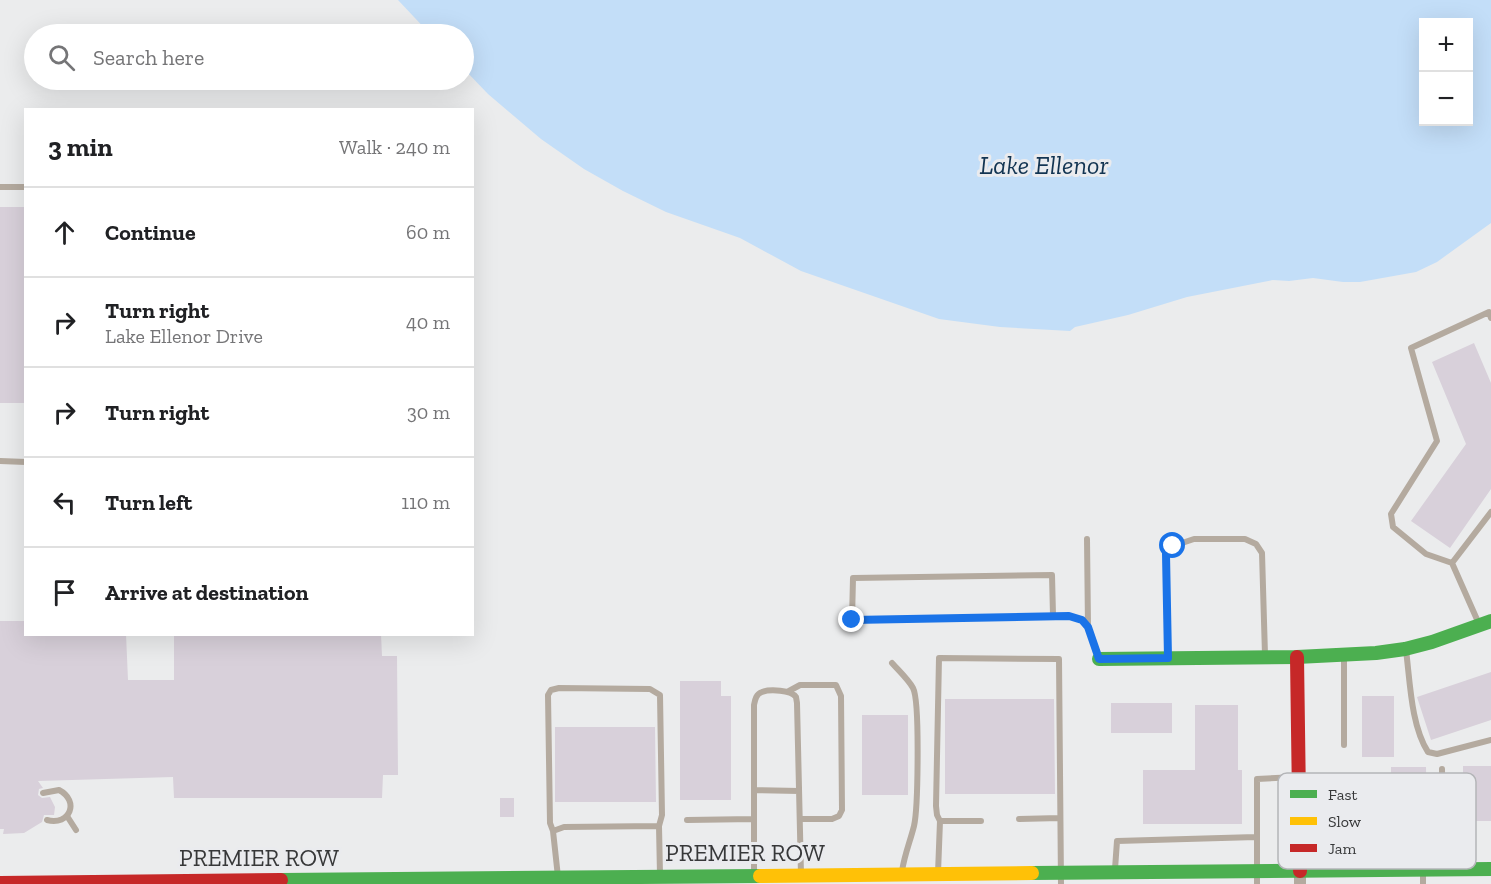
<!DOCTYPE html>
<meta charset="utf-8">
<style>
:root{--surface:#fff;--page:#f2f2f2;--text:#202124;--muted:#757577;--line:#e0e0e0}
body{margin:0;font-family:"Zilla Slab",serif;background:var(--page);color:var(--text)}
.controls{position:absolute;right:18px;top:18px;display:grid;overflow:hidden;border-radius:0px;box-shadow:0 6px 24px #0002}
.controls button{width:54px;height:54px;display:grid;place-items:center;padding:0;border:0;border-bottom:2px solid var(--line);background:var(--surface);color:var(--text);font:30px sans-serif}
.stop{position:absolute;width:18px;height:18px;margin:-14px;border:4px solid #1a73e8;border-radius:50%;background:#fff}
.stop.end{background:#1a73e8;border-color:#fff;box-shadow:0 2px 6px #0008}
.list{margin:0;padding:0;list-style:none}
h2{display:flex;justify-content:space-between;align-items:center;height:78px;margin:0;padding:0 24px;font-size:26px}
h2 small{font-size:20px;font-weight:400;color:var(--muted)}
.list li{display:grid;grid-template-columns:39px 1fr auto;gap:18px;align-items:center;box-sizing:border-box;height:90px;padding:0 24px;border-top:2px solid var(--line)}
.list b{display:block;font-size:22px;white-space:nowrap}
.list p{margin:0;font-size:20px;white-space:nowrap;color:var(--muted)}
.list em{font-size:20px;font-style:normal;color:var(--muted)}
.icon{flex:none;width:33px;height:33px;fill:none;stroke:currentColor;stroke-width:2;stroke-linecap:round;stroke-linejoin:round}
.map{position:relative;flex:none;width:1491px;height:884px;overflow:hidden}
.search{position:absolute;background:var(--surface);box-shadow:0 6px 24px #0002;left:24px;top:24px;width:450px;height:66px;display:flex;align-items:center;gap:15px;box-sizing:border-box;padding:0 21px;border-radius:33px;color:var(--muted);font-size:22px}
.panel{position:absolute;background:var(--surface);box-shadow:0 6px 24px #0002;left:24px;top:108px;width:450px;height:528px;border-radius:0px}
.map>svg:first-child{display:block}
</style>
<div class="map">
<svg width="1491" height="884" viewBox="0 0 1491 884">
<rect width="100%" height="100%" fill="#ebeced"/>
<path fill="#c3def8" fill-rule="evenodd" d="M398 0H1491V223L1437 262 1416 272 1360 282H1343L1313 278 1289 281 1273 280 1187 297 1128 315 1075 327 1070 331 1000 327 939 319 801 271 740 238 666 212 623 191 584 169 541 139 488 94 464 69V34H430ZM1424 22H1468V122H1424Z"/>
<path fill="#d8d0da" d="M0 207H26V403H0Z
M1474 343 1491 383V489L1450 548 1411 521 1466 444 1432 362Z
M0 621H26V634H126L128 680H174V634H381L382 656H397L398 775H383L382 798H174L173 777 38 781 43 788 39 789 38 795 42 798 50 797 55 807 54 815H44L42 822 24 833 3 834 4 829H0Z
M1491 672V720L1431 740 1417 697Z
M680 681H721V696H731V800H680Z
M1362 696H1394V757H1362Z
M945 699H1054L1055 794H945Z
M1111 703H1172V733H1111Z
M1195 705H1238V770H1242V824H1143V770H1195Z
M862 715H908V795H862Z
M555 727H655L656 802H555Z
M1463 766H1491V821H1463Z
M1391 767H1426L1427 825 1361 826 1360 784 1391 783Z
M500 798H514V817H500Z"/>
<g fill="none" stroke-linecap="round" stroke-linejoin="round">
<path stroke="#b4aa9f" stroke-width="6" d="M0 187H26
M0 461 26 462
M1087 539 1088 627
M1452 563 1491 512
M1053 615 1052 575 853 578 852 620 1069 616 1082 620 1088 627 1099 658
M1479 624 1452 563 1426 554 1393 527 1391 514 1437 441 1411 348 1489 312 1491 318
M1406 650C1410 681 1411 726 1428 752L1437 754 1491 740
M1168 655 1166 554 1173 546 1194 539H1245L1256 544 1262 553 1265 655
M892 663C899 671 908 679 913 688 920 701 918 809 914 826 910 842 905 853 902 871
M789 691 800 685H836L841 696 842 810 839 816 832 819H800
M1344 745V656
M1442 769 1443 866
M754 790 799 791
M43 793 59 790C80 801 70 826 47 820
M67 816 76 830
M1019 819 1060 818
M687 820 754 819
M940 821H981
M553 831 550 823 548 695 551 690 559 688 650 689 660 695 662 815 659 826
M1115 869 1117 841 1256 837
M1423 870V884
M754 873V705C755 700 756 694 762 692 770 689 791 690 796 697L797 703 801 874
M938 873 940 821 937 815 936 806 939 658 1059 659 1061 884
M558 877 553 831 564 827 659 826 660 875
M1257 884V779L1298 777"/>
<path stroke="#b4aa9f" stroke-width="12" d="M1300 871V884"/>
<path stroke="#4caf50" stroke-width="14" d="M1099 659 1297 657 1376 653 1405 649 1432 642 1491 621
M1032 873 1491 869
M281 880 760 876"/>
<path stroke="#ffc107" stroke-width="14" d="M760 876 1032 873"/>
<path stroke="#c62828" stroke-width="14" d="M1297 657 1300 871
M0 883 281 880"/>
</g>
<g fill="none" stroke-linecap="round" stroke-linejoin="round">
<path stroke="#1a73e8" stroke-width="8" d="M852 620 1069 616 1082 620 1088 627 1099 659 1168 658 1166 554 1173 546"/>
</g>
<g text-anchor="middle" stroke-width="6" stroke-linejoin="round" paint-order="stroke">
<g font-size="24" fill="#373839" stroke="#eaebee">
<text x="745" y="861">PREMIER ROW</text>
<text x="259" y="866">PREMIER ROW</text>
</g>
<g font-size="26" font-style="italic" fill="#123452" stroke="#eaebee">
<text x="1044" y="174">Lake Ellenor</text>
</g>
</g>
<rect x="1278" y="773" width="198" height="96" rx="9" fill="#eaebee" stroke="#b4b5b8" stroke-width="1.5"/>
<rect x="1290" y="790" width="27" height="8" fill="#4caf50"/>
<rect x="1290" y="817" width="27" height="8" fill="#ffc107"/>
<rect x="1290" y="844" width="27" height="8" fill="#c62828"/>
<g font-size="16" fill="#373839">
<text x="1328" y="800">Fast</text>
<text x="1328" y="827">Slow</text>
<text x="1328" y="854">Jam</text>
</g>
</svg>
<div class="controls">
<button>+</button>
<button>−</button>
</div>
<div class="stop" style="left:1173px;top:546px"></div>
<div class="stop end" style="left:852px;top:620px"></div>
<div class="search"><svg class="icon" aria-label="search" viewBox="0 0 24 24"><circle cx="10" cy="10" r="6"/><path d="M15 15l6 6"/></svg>Search here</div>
<section class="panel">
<h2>3 min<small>Walk · 240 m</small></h2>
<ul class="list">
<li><svg class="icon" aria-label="ahead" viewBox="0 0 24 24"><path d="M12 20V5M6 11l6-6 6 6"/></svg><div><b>Continue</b></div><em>60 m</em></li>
<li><svg class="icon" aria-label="right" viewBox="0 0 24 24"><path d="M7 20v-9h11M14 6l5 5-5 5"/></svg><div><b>Turn right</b><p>Lake Ellenor Drive</p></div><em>40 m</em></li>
<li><svg class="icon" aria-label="right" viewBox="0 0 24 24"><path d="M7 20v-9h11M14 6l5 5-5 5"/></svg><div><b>Turn right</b></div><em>30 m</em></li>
<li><svg class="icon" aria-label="left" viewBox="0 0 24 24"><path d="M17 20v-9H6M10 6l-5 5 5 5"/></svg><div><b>Turn left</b></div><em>110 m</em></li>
<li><svg class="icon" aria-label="arrive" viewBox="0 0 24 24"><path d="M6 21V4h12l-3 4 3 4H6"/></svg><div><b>Arrive at destination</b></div></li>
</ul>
</section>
</div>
